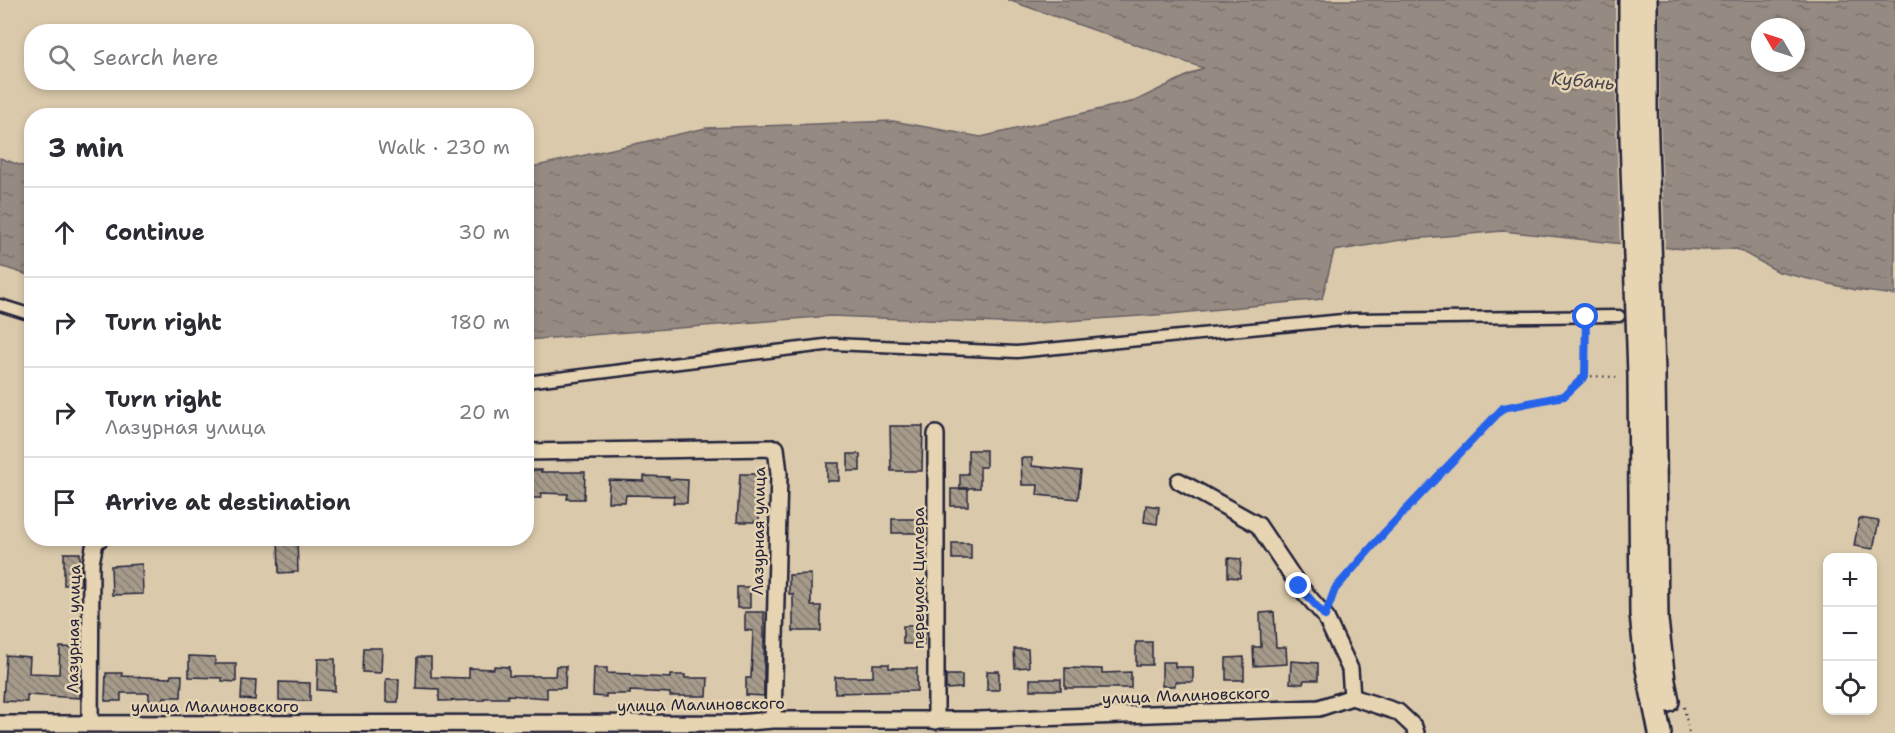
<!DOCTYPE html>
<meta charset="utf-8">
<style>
:root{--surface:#fff;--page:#f2f2f3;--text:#2b2b33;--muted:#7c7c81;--line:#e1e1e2}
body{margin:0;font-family:"Shantell Sans",sans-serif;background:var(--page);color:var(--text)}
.controls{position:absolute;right:18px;bottom:18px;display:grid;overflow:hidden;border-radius:12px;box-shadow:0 3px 9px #0003}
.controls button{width:54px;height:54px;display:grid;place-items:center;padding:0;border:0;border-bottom:2px solid var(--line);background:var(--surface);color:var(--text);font:30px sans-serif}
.compass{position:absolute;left:1751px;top:18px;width:54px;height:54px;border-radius:50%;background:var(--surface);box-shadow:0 3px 9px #0003;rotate:309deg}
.stop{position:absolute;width:18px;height:18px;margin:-14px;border:4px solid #2563eb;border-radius:50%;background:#fff}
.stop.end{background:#2563eb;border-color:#fff;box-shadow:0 2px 6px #0008}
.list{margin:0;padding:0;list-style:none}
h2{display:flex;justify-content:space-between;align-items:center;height:78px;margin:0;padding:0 24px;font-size:26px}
h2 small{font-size:20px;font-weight:400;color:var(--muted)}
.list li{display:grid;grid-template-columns:39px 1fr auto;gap:18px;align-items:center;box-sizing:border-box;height:90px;padding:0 24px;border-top:2px solid var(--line)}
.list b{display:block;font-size:22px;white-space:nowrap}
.list p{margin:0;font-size:20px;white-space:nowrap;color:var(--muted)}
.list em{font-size:20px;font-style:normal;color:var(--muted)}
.icon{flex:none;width:33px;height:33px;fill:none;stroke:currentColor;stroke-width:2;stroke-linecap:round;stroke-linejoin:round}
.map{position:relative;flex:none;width:1895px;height:733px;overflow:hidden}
.search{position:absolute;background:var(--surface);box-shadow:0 3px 9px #0003;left:24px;top:24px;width:510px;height:66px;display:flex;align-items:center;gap:15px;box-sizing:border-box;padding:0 21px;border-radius:24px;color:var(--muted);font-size:22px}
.panel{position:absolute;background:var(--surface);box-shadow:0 3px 9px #0003;left:24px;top:108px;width:510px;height:438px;border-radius:24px}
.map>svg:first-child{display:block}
</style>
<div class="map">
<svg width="1895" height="733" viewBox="0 0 1895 733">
<defs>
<pattern id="water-ripples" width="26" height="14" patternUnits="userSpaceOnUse" patternTransform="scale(1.5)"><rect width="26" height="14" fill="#968b82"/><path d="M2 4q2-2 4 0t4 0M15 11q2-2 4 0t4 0" fill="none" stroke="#7a716c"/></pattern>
<pattern id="building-back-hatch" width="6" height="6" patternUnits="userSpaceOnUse" patternTransform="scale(1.5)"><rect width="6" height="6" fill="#a69b8b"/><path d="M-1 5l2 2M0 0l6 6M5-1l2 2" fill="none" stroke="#877e73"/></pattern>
</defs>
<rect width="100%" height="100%" fill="#dac9ab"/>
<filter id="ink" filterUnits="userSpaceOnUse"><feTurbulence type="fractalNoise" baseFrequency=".0167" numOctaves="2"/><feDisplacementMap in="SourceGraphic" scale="12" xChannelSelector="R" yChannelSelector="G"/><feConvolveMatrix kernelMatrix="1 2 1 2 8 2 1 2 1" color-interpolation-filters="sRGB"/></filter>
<g filter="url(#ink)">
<path fill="#cabba1" d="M938 729 945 733H854Z"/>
<path fill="url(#water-ripples)" stroke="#686166" stroke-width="1.5" fill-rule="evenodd" d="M1008 0H1895V295L1856 290 1779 272 1737 249 1702 250 1642 246 1503 231 1401 240 1334 251 1322 299 1170 314 1022 324 831 316 527 340V168L706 128 893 121 981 137 1135 101 1203 68ZM1760 27H1796V63H1760Z
M0 158 31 169V276L0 266Z"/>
<path fill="#dac9ab" d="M1615 0H1659L1660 113 1665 250 1620 246 1616 120Z"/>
<path fill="url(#building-back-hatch)" stroke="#22223b" stroke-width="1.5" d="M890 426H923L922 471H891Z
M968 450H986V467H980V488H960V474H968Z
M848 454H860V471H848Z
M1021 458H1032V466L1081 471 1078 499 1037 495 1038 485H1022Z
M827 463H839V481H827Z
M526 470H542L541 472H585L584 499H567L568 494 541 493V498H526Z
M740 474H756L755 500H759V522H737Z
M644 476 669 477V479L688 480 687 503H673L674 496 626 495 625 502H608L609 480 644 481Z
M951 489H968V506H951Z
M1146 505 1159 507 1157 524 1144 522Z
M1859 518 1879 521 1873 549 1854 546Z
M892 519H922V533H892Z
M278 538H297L298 572 279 573Z
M952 543H971V559H952Z
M64 553H80L81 585H64Z
M1228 558 1241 559 1240 578 1228 577Z
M142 564 143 594 112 595 111 566Z
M811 574V606H821V631H793V594H789V575Z
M737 587H750V608H737Z
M745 612H764V696L746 695V678H751L753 631 745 630Z
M1274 612 1276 647H1286L1287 664 1254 666 1253 647H1261L1260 613Z
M903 626H924V644H903Z
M1136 642H1152V665H1136Z
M60 647 81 648 80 698 27 695V702L3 701 6 655 30 657 29 673 59 674Z
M363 648H382L381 673 362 672Z
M1014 649H1028L1029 667 1015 668Z
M189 656 215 657V664H236V682L222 681V678L189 677Z
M417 657H431V677L469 678V668L494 669V666L509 667V676H555L556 666H566L565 688H547V698L508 695V698H484V700L439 701V689L416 688Z
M1244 657V680H1226V658Z
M318 659H335V691L317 690Z
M1291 661 1318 663V680H1304L1303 684 1290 683Z
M1162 662H1175V667H1193V682H1175V686H1162Z
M873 664H889V668H917V691L835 693V677H873Z
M594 668H607V673L631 674V676L671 678V675H685V678H708L707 696H670V693L630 691V694H606V697L593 696Z
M1065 668 1102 669V673L1131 672V688H1065Z
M987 671H999V690H987Z
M106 673H122V676L145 677 170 678 171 675H182L181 697H164V701H149V693H121V701H105Z
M946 675H962V688L946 689Z
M386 679H399L398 702H386Z
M1030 679H1061V690H1030Z
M242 680 256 681 255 700 241 699Z
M279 682 310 683V701L279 700Z"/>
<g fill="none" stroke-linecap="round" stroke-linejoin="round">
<defs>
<path id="pedestrian" d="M0 305 32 315
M526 382 833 344 1017 352 1353 319 1619 316"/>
<path id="minor" d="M936 434V721
M526 452 776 448 779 473 773 720
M1179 481 1258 525 1299 586 1325 616 1350 669 1352 697
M0 724 735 723 773 720H979L1319 708 1352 697 1398 712 1414 727 1416 733
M90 724 91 563 95 542 101 538"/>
<path id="secondary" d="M1630 0V107L1639 375 1641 614 1646 664 1660 733
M1646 0V107L1654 374 1657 620 1664 681 1668 701"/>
</defs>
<use href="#pedestrian" stroke="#22223b" stroke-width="15"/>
<use href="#minor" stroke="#22223b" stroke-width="20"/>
<use href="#secondary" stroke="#22223b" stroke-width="26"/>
<path stroke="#22223b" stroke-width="2" stroke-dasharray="1.5 4.5" stroke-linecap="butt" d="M1585 376 1621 377
M1330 602 1335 589 1385 532 1503 408 1564 396 1585 376 1586 329
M1684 707 1689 733"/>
<use href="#pedestrian" stroke="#e6d4b2" stroke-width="10"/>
<use href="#minor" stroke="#e6d4b2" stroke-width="15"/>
<use href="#secondary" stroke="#e6d4b2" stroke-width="21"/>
</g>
</g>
<g fill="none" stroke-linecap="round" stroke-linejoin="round" filter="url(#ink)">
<path stroke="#2563eb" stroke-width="8" d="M1299 586 1325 616 1335 589 1385 532 1503 408 1564 396 1585 376 1586 317"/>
</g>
<g text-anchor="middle" stroke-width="5" stroke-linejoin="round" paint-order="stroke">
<g font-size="16" fill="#22223b" stroke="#e6d4b2">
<text transform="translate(758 531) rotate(-89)" y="6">Лазурная улица</text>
<text transform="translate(918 578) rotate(-90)" y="6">переулок Циглера</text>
<text transform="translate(73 629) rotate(-89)" y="6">Лазурная улица</text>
<text transform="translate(1186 695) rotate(-2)" y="6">улица Малиновского</text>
<text transform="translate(701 704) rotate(-1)" y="6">улица Малиновского</text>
<text x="215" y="712">улица Малиновского</text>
</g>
<g font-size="18" font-style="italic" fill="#454250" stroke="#e6d4b2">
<text transform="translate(1583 81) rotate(5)" y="6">Кубань</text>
</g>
</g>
</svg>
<div class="controls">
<button>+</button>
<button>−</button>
<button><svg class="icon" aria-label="locate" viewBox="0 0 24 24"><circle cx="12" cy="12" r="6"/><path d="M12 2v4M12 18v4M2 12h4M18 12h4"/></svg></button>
</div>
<svg class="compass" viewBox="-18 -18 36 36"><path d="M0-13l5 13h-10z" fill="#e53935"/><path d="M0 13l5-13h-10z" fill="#7c7c81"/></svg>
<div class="stop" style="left:1586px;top:317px"></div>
<div class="stop end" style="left:1299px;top:586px"></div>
<div class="search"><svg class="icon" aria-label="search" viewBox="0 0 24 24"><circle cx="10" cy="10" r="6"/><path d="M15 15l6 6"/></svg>Search here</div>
<section class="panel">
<h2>3 min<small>Walk · 230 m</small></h2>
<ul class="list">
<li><svg class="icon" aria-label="ahead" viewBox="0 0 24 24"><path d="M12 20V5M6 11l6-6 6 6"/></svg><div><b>Continue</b></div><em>30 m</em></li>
<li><svg class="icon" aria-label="right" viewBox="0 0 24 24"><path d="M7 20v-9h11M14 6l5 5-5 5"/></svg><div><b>Turn right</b></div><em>180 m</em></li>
<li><svg class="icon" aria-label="right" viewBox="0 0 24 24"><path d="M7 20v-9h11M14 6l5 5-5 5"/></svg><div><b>Turn right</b><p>Лазурная улица</p></div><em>20 m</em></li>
<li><svg class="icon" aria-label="arrive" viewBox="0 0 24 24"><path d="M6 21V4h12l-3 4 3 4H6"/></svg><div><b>Arrive at destination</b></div></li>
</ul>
</section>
</div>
